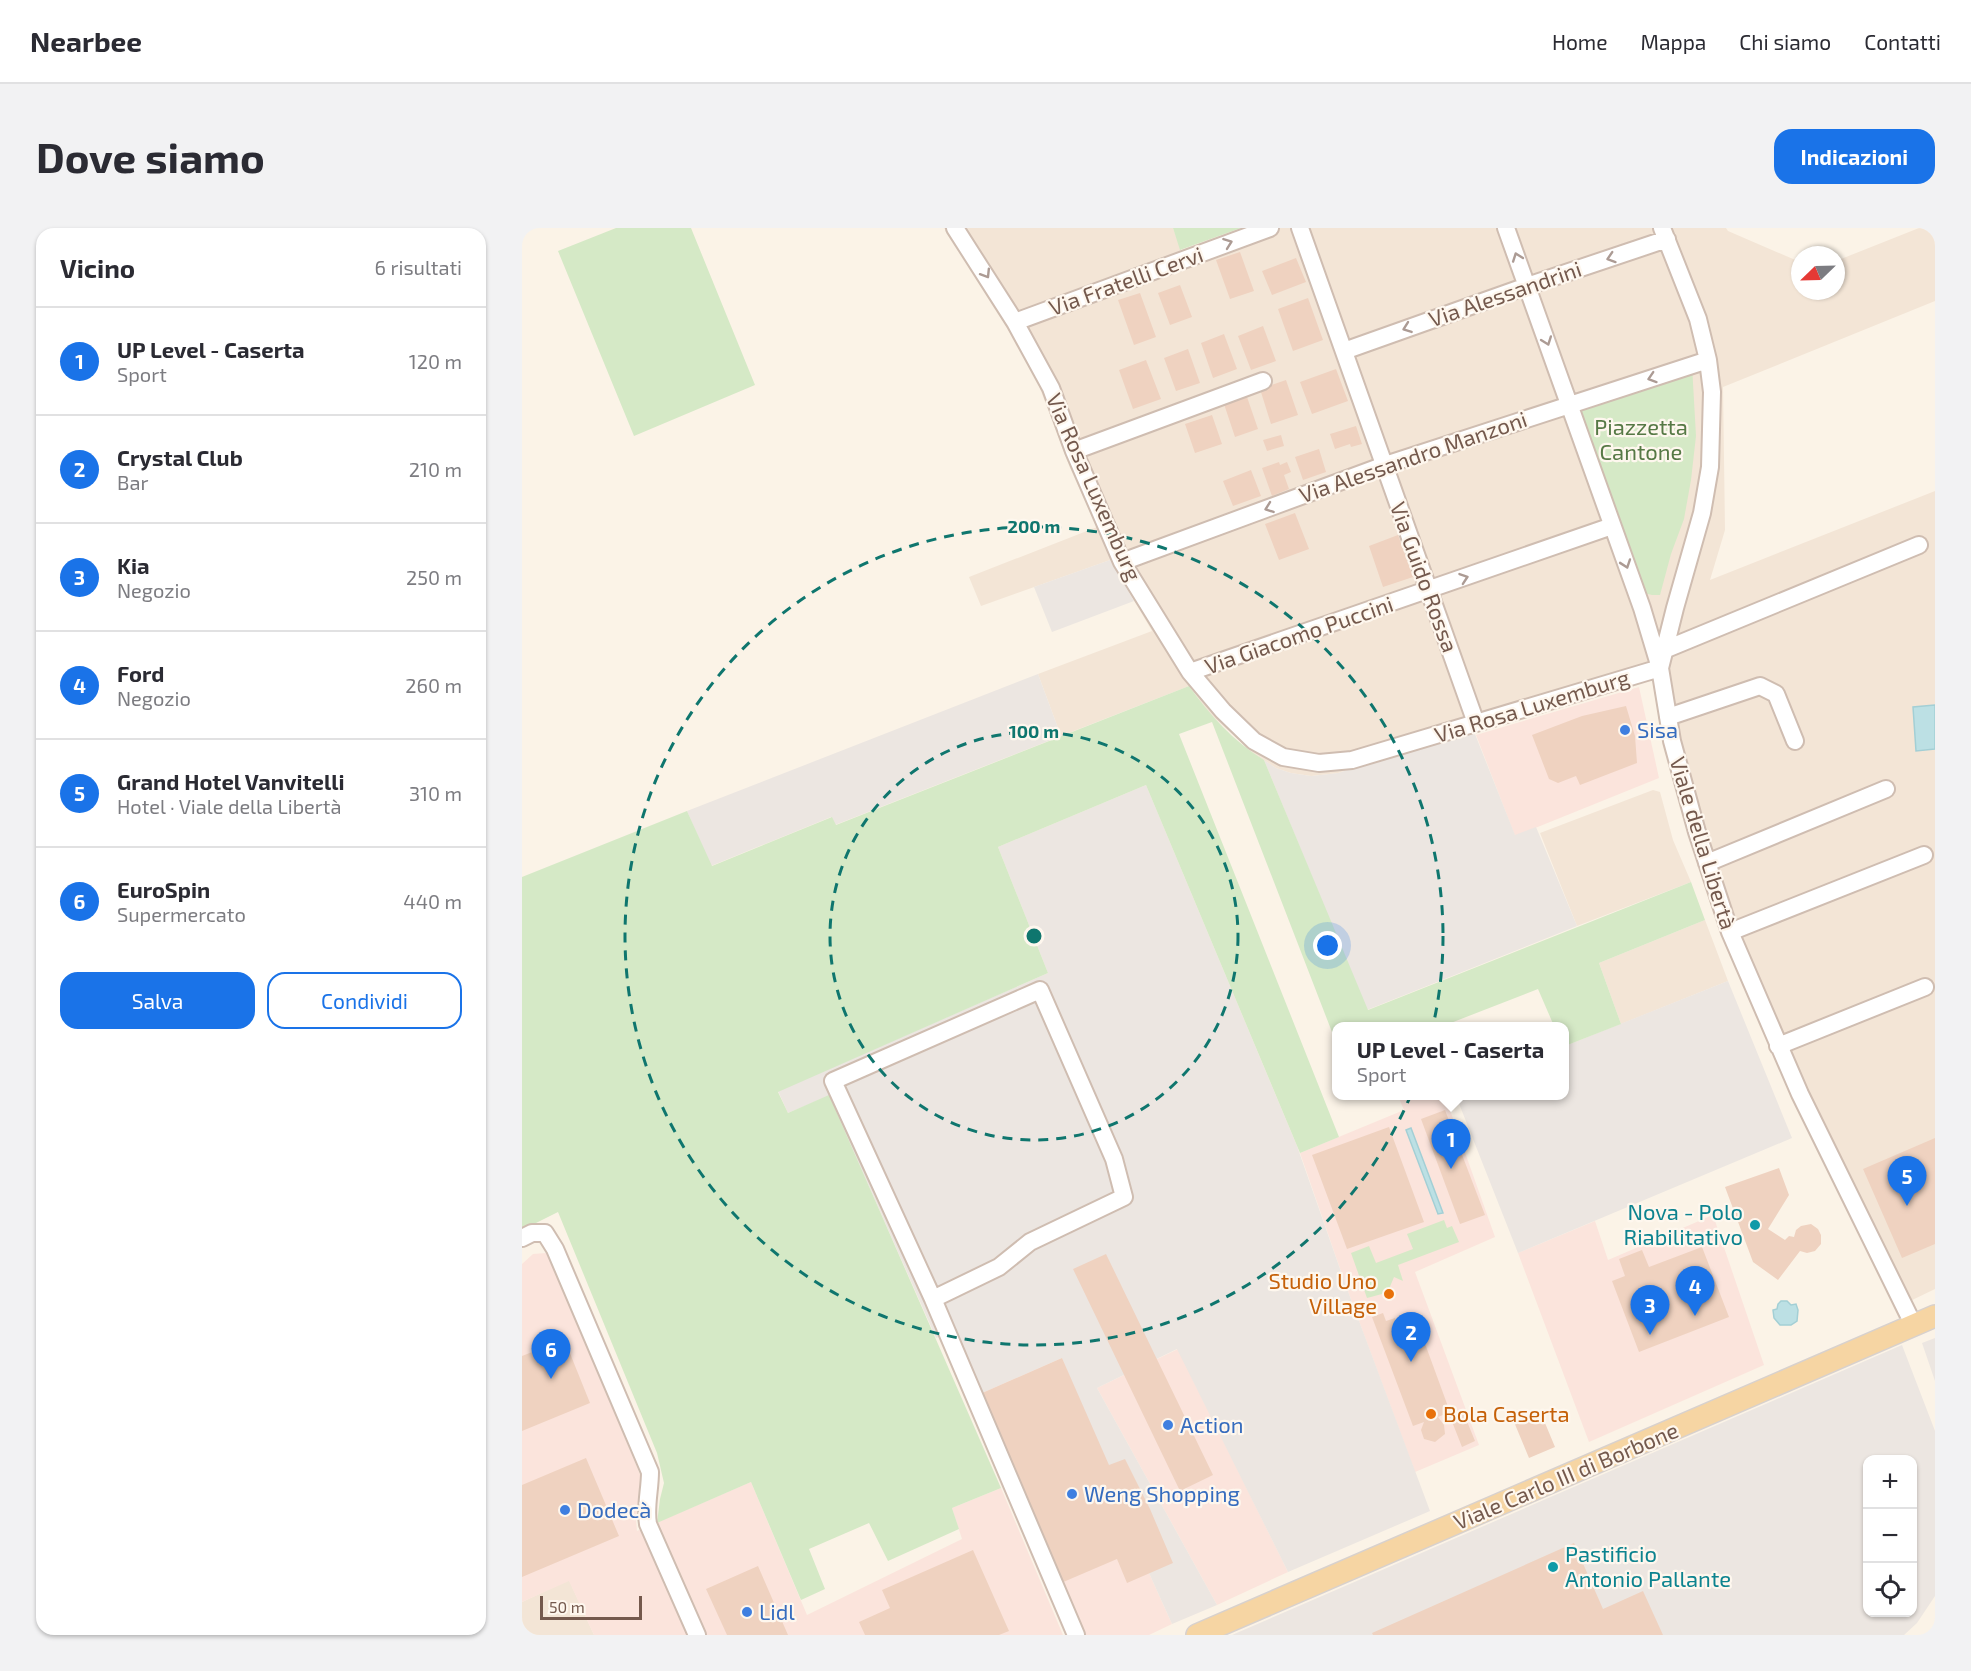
<!DOCTYPE html>
<html lang="it">
<meta charset="utf-8">
<style>
:root{--surface:#fff;--page:#f2f2f3;--text:#2b2b33;--muted:#7c7c81;--line:#e1e1e2;--accent:#1a73e8}
body{margin:0;font-family:"Exo 2",sans-serif;background:var(--page);color:var(--text)}
.controls{position:absolute;right:18px;bottom:18px;display:grid;overflow:hidden;border-radius:12px;box-shadow:0 2px 4px #0004}
.controls button{width:54px;height:54px;display:grid;place-items:center;padding:0;border:0;border-bottom:2px solid var(--line);background:var(--surface);color:var(--text);font:30px sans-serif}
.compass{position:absolute;left:1269px;top:18px;width:54px;height:54px;border-radius:50%;background:var(--surface);box-shadow:0 2px 4px #0004;rotate:247deg}
.scale{position:absolute;left:18px;bottom:15px;width:102px;box-sizing:border-box;padding-left:6px;border:3px solid #74594d;border-top:0;font-size:16px;line-height:21px;white-space:nowrap;color:#74594d;-webkit-text-stroke:4px #fef7ee;paint-order:stroke}
.you{position:absolute;left:806px;top:718px;width:21px;height:21px;margin:-15px;border:4px solid #fff;border-radius:50%;background:#1a73e8;box-shadow:0 0 0 9px #1a73e833}
.badge{display:grid;place-items:center;width:39px;height:39px;border-radius:50%;background:var(--accent);color:#fff;font-size:20px;font-weight:700}
.pin{position:absolute;translate:-50% -50px;filter:drop-shadow(0 2px 3px #0008)}
.pin::after{content:'';position:absolute;top:32px;width:21px;height:18px;background:inherit;clip-path:polygon(0 0,100% 0,50% 100%)}
.popup{position:absolute;left:810px;top:794px;width:237px;height:78px;box-sizing:border-box;display:grid;place-content:center;border-radius:12px;background:var(--surface);filter:drop-shadow(0 2px 4px #0005);font-size:20px;white-space:nowrap;color:var(--muted)}
.popup b{font-size:22px;color:var(--text)}
.popup::after{content:'';position:absolute;left:50%;top:100%;margin-left:-12px;border:12px solid transparent;border-top-color:var(--surface)}
.list{margin:0;padding:0;list-style:none}
h2{display:flex;justify-content:space-between;align-items:center;height:78px;margin:0;padding:0 24px;font-size:26px}
h2 small{font-size:20px;font-weight:400;color:var(--muted)}
.list li{display:grid;grid-template-columns:39px 1fr auto;gap:18px;align-items:center;box-sizing:border-box;height:108px;padding:0 24px;border-top:2px solid var(--line)}
.list b{display:block;font-size:22px;white-space:nowrap}
.list p{margin:0;font-size:20px;white-space:nowrap;color:var(--muted)}
.list em{font-size:20px;font-style:normal;color:var(--muted)}
.actions{display:flex;gap:12px;padding:18px 24px}
.actions a{flex:1;padding:14px 0;border:2px solid var(--accent);border-radius:18px;text-align:center;font-size:21px;color:var(--accent)}
.actions .main{background:var(--accent);color:#fff}
.icon{flex:none;width:33px;height:33px;fill:none;stroke:currentColor;stroke-width:2;stroke-linecap:round;stroke-linejoin:round}
.map{position:relative;flex:none;width:1413px;height:1407px;overflow:hidden;border-radius:18px}
header{display:flex;align-items:center;gap:36px;box-sizing:border-box;height:84px;padding:0 30px;background:var(--surface);border-bottom:2px solid var(--line)}
header strong{font-size:28px}
nav{display:flex;gap:33px;margin-inline-start:auto;font-size:21px}
.intro{display:flex;align-items:center;justify-content:space-between;box-sizing:border-box;height:144px;padding:0 36px}
h1{margin:0;font-size:42px}
.button{padding:15px 27px;border-radius:18px;background:var(--accent);color:#fff;font-size:21px;font-weight:700}
main{display:flex;gap:36px;padding:0 36px}
aside{flex:1;background:var(--surface);border-radius:18px;box-shadow:0 2px 4px #0004}
.map>svg:first-child{display:block}
</style>
<header>
<strong>Nearbee</strong>
<nav><a>Home</a><a>Mappa</a><a>Chi siamo</a><a>Contatti</a></nav>
</header>
<div class="intro"><h1>Dove siamo</h1><a class="button">Indicazioni</a></div>
<main>
<aside>
<h2>Vicino<small>6 risultati</small></h2>
<ul class="list">
<li><span class="badge">1</span><div><b>UP Level - Caserta</b><p>Sport</p></div><em>120 m</em></li>
<li><span class="badge">2</span><div><b>Crystal Club</b><p>Bar</p></div><em>210 m</em></li>
<li><span class="badge">3</span><div><b>Kia</b><p>Negozio</p></div><em>250 m</em></li>
<li><span class="badge">4</span><div><b>Ford</b><p>Negozio</p></div><em>260 m</em></li>
<li><span class="badge">5</span><div><b>Grand Hotel Vanvitelli</b><p>Hotel · Viale della Libertà</p></div><em>310 m</em></li>
<li><span class="badge">6</span><div><b>EuroSpin</b><p>Supermercato</p></div><em>440 m</em></li>
</ul>
<div class="actions"><a class="main">Salva</a><a>Condividi</a></div>
</aside>
<div class="map">
<svg width="1413" height="1407" viewBox="0 0 1413 1407">
<rect width="100%" height="100%" fill="#fbf3e7"/>
<path fill="#f3e5d6" d="M422 0H651L659 22 719 0H1204L1206 3 1278 34V63H1314V33L1397 0H1413V73L1201 159 1203 302 1188 352 1413 263V1061L1384 1075 1260 820 1177 603 1140 439 816 545 789 548 769 545 754 540 731 525 687 485 667 458 539 508 516 446 630 403 588 332 459 378 447 349 575 299 548 240 514 150 464 64Z
M1131 562 1138 564 1151 612 1169 654 1055 698 1018 605Z
M1183 692 1206 753 1099 796 1077 735Z
M47 1352 72 1407H0V1374Z"/>
<path fill="#fbe4dc" d="M1117 459 1137 550 993 608 954 507Z
M876 868H923L973 1009 893 1044 957 1217 893 1244 824 1058 778 925 882 882Z
M1191 987 1242 1137 1067 1214 996 1025 1073 993 1086 1032Z
M24 1025 29 1029 119 1249 114 1292 115 1303 229 1254 285 1387 440 1311 430 1280 479 1260 541 1407H72L47 1353 0 1374V1036L11 1026Z
M656 1121 766 1344 695 1377 575 1160Z
M540 1130 627 1345 650 1396 627 1407H561L458 1166Z"/>
<path fill="#ece6e1" fill-rule="evenodd" d="M588 332 612 373 530 404 512 359Z
M516 446 539 508 313 597 309 589 189 638 165 583Z
M951 501 993 607 1014 599 1055 698 845 782 742 532 754 540 769 545 789 548 816 545Z
M624 557 775 918 824 1058 908 1283 766 1344 655 1121 575 1160 695 1377 650 1396 627 1345 540 1130 458 1166 432 1103 414 1110 307 868 266 885 256 863 526 745 476 619Z
M1206 753 1270 910 996 1025 934 868H1043V818Z
M1413 1110V1153L1400 1115Z
M1380 1117 1413 1203V1368L1395 1395 1382 1407H710ZM1346 1232H1390V1384H1346Z"/>
<path fill="#d5e9c6" d="M94 0H169L233 157 112 208 36 23Z
M651 0H719L658 22Z
M1170 137 1174 208 1169 252 1162 291 1149 326 1138 367H1130L1113 363 1047 176Z
M667 458C688 487 711 513 742 532L846 782 1169 654 1183 692 1077 735 1099 796 1043 818V798H1032L1016 761 921 798H815V817L690 494 657 506 817 909 778 925 624 557 476 619 526 745 256 864 266 885 307 867 479 1260 430 1280 437 1301 366 1333 347 1295 287 1321 303 1361 279 1372 229 1254 135 1295 138 1271 142 1255 135 1225 36 984 0 1002V649L165 583 190 638 310 589 314 597Z
M922 992 925 1000 930 998 937 1014 876 1037 881 1053 872 1049 867 1061 868 1069 860 1066 845 1070 829 1025 847 1018 854 1035 891 1021 885 1006Z"/>
<path fill="#bce0e4" stroke="#a3cfd5" stroke-width="1.5" d="M1413 477V521L1394 523 1391 479Z
M889 900 921 985 916 986 884 902Z
M1259 1073H1265L1269 1077 1274 1076 1276 1082 1275 1093 1269 1097H1258L1252 1090 1251 1082 1255 1081 1256 1076Z"/>
<path fill="#efd2c0" d="M718 24 732 63 708 71 694 32Z
M774 30 784 54 750 67 740 43Z
M658 57 670 89 648 97 636 65Z
M618 65 634 109 612 117 596 72Z
M786 70 801 112 771 123 756 81Z
M741 98 754 133 729 142 716 108Z
M702 106 715 141 691 150 679 115Z
M666 121 678 155 654 163 642 130Z
M624 132 639 171 611 181 597 142Z
M814 141 826 173 790 186 778 154Z
M764 152 776 187 749 196 738 161Z
M725 169 736 201 713 209 702 176Z
M690 187 700 216 673 225 663 196Z
M834 198 840 216 829 219 828 216 813 221 808 206Z
M759 207 762 218 745 223 741 212Z
M797 221 804 244 781 252 773 229Z
M757 234 758 237 765 234 769 244 762 247 767 261 750 268 740 240Z
M729 242 739 268 711 278 701 253Z
M773 285 787 321 757 332 743 296Z
M876 307 891 349 861 359 847 318Z
M1104 478 1113 508 1115 535 1058 557 1054 548 1036 555 1027 551 1010 507 1060 488Z
M923 882 963 987 938 996 899 891Z
M867 899 902 994 825 1021 790 927Z
M1413 910V1016L1380 1030 1341 941Z
M1257 940 1267 967 1246 1001 1263 1012 1267 1008 1272 1009 1274 1002 1279 998 1289 996 1296 1001 1299 1007V1016L1293 1023 1285 1025 1278 1023 1256 1052 1231 1034 1203 959Z
M1180 1019 1207 1089 1117 1124 1090 1053 1103 1048 1097 1031 1120 1022 1127 1039Z
M584 1026 691 1247 658 1263 551 1041Z
M861 1085 864 1093 873 1090 880 1109 898 1102 928 1184 916 1189 922 1197 923 1206 913 1214 902 1211 899 1202 902 1194 891 1198 850 1089Z
M39 1103 68 1175 0 1203V1128L18 1121 15 1113Z
M540 1130 587 1237 603 1231 628 1281 651 1335 605 1355 595 1331 539 1355 458 1166Z
M940 1181 953 1213 940 1219 927 1186Z
M1018 1183 1033 1219 1007 1230 992 1194Z
M64 1230 97 1308 0 1349V1257Z
M1052 1315 1081 1381 1121 1363 1141 1407H851L850 1405Z
M451 1322 487 1403 477 1407H343L337 1394 368 1380 360 1362Z
M236 1338 266 1407H205L184 1361Z"/>
<g fill="none" stroke-linecap="round" stroke-linejoin="round">
<defs>
<path id="minor" d="M433 0 493 94 529 160 552 223 600 334 668 444 701 483 732 513 761 529 797 535 830 532 1138 440 1120 380 984 0
M778 0 954 495
M1140 0 1176 91 1186 132 1190 164 1188 239 1180 285 1153 380 1138 440 1150 513 1175 604 1208 704 1278 866 1392 1098
M493 94 748 0
M822 123 1005 58 1145 11
M552 223 741 153
M600 334 863 237 1186 132
M1142 422 1397 317
M668 444 1090 298
M1146 489 1238 458 1254 466 1273 513
M1185 635 1364 561
M1208 704 1402 627
M1256 818 1403 759
M0 1010 10 1005H23L33 1021 128 1244C128 1262 123 1279 126 1296L175 1407
M411 1071 477 1039 508 1014 602 969 592 931 518 762 311 853 411 1071 554 1407"/>
<path id="major" d="M675 1407 1413 1088"/>
</defs>
<use href="#minor" stroke="#cfbdb1" stroke-width="20"/>
<use href="#major" stroke="#d8d1cd" stroke-width="24"/>
<use href="#minor" stroke="#fff" stroke-width="16"/>
<use href="#major" stroke="#f6d5a3" stroke-width="21"/>
</g>
<defs><path id="oneway-chevron" d="M-2-3.5L2.5 0L-2 3.5" fill="none" stroke-width="1.6" stroke-linecap="round" stroke-linejoin="round" transform="scale(1.5)"/></defs>
<g stroke="#ac9b94">
<use href="#oneway-chevron" transform="translate(706 15) rotate(-20)"/>
<use href="#oneway-chevron" transform="translate(995 29) rotate(-110)"/>
<use href="#oneway-chevron" transform="translate(1089 30) rotate(162)"/>
<use href="#oneway-chevron" transform="translate(464 46) rotate(58)"/>
<use href="#oneway-chevron" transform="translate(885 100) rotate(160)"/>
<use href="#oneway-chevron" transform="translate(1025 113) rotate(70)"/>
<use href="#oneway-chevron" transform="translate(1130 150) rotate(162)"/>
<use href="#oneway-chevron" transform="translate(747 280) rotate(160)"/>
<use href="#oneway-chevron" transform="translate(1104 336) rotate(71)"/>
<use href="#oneway-chevron" transform="translate(942 350) rotate(-19)"/>
</g>
<g fill="none" stroke="#0f766e" stroke-width="3" stroke-dasharray="10 8">
<circle cx="512" cy="708" r="204"/>
<circle cx="512" cy="708" r="409"/>
</g>
<g fill="#3f7fe0" stroke="#fef7ee" stroke-width="2">
<circle cx="1103" cy="502" r="6"/>
<circle cx="646" cy="1197" r="6"/>
<circle cx="550" cy="1266" r="6"/>
<circle cx="43" cy="1282" r="6"/>
<circle cx="225" cy="1384" r="6"/>
</g>
<g fill="#0f9aa8" stroke="#fef7ee" stroke-width="2">
<circle cx="1233" cy="997" r="6"/>
<circle cx="1031" cy="1339" r="6"/>
</g>
<g fill="#e8710a" stroke="#fef7ee" stroke-width="2">
<circle cx="867" cy="1066" r="6"/>
<circle cx="909" cy="1186" r="6"/>
</g>
<g text-anchor="middle" stroke-width="4.5" stroke-linejoin="round" paint-order="stroke">
<g font-size="22" fill="#74594d" stroke="#fef7ee">
<text transform="translate(604 53) rotate(-20)" y="8">Via Fratelli Cervi</text>
<text transform="translate(983 66) rotate(-19)" y="8">Via Alessandrini</text>
<text transform="translate(891 229) rotate(-19)" y="8">Via Alessandro Manzoni</text>
<text transform="translate(572 259) rotate(66)" y="8">Via Rosa Luxemburg</text>
<text transform="translate(902 349) rotate(70)" y="8">Via Guido Rossa</text>
<text transform="translate(777 407) rotate(-19)" y="8">Via Giacomo Puccini</text>
<text transform="translate(1010 478) rotate(-17)" y="8">Via Rosa Luxemburg</text>
<text transform="translate(1181 615) rotate(73)" y="8">Viale della Libertà</text>
<text transform="translate(1044 1248) rotate(-23)" y="8">Viale Carlo III di Borbone</text>
</g>
<g font-size="22" fill="#567945" stroke="#fef7ee">
<text x="1119" y="207">Piazzetta<tspan x="1119" dy="25">Cantone</tspan></text>
</g>
<g font-size="22" fill="#366cbe" stroke="#fef7ee" text-anchor="start">
<text x="1115" y="510">Sisa</text>
<text x="658" y="1205">Action</text>
<text x="562" y="1274">Weng Shopping</text>
<text x="55" y="1290">Dodecà</text>
<text x="237" y="1392">Lidl</text>
</g>
<g font-size="22" fill="#0d838f" stroke="#fef7ee" text-anchor="end">
<text x="1221" y="992">Nova - Polo<tspan x="1221" dy="25">Riabilitativo</tspan></text>
<text x="1043" y="1334" text-anchor="start">Pastificio<tspan x="1043" dy="25">Antonio Pallante</tspan></text>
</g>
<g font-size="22" fill="#c56008" stroke="#fef7ee" text-anchor="end">
<text x="855" y="1061">Studio Uno<tspan x="855" dy="25">Village</tspan></text>
<text x="921" y="1194" text-anchor="start">Bola Caserta</text>
</g>
</g>
<circle cx="512" cy="708" r="9" fill="#0f766e" stroke="#fef7ee" stroke-width="3"/>
<g font-size="18" text-anchor="middle" font-weight="bold" fill="#0f766e" stroke="#fef7ee" stroke-width="4.5" stroke-linejoin="round" paint-order="stroke">
<text x="512" y="305">200 m</text>
<text x="512" y="510">100 m</text>
</g>
</svg>
<div class="controls">
<button>+</button>
<button>−</button>
<button><svg class="icon" aria-label="locate" viewBox="0 0 24 24"><circle cx="12" cy="12" r="6"/><path d="M12 2v4M12 18v4M2 12h4M18 12h4"/></svg></button>
</div>
<svg class="compass" viewBox="-18 -18 36 36"><path d="M0-13l5 13h-10z" fill="#e53935"/><path d="M0 13l5-13h-10z" fill="#7c7c81"/></svg>
<div class="scale">50 m</div>
<div class="you"></div>
<div class="pin badge" style="left:929px;top:941px">1</div>
<div class="popup"><b>UP Level - Caserta</b>Sport</div>
<div class="pin badge" style="left:889px;top:1134px">2</div>
<div class="pin badge" style="left:1128px;top:1107px">3</div>
<div class="pin badge" style="left:1173px;top:1088px">4</div>
<div class="pin badge" style="left:1385px;top:978px">5</div>
<div class="pin badge" style="left:29px;top:1151px">6</div>
</div>
</main>
